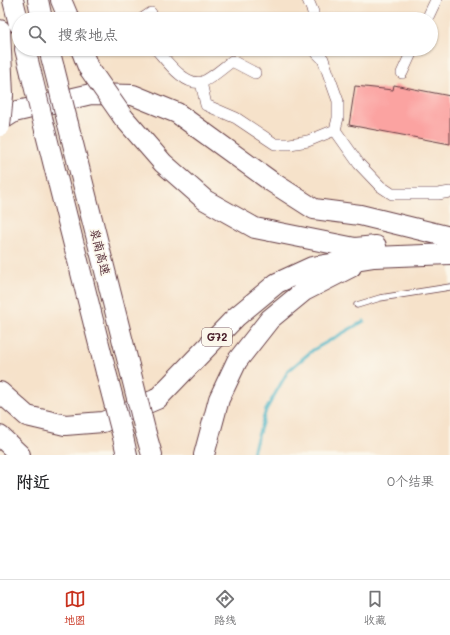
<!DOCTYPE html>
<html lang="zh">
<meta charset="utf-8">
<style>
:root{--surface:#fff;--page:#f2f2f2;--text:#202124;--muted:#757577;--line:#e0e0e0;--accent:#c8321e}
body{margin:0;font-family:Mali,"LXGW WenKai TC",sans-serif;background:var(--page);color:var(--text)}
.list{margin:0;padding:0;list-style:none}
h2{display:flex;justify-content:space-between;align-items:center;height:52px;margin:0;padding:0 16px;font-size:17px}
h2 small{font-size:13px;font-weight:400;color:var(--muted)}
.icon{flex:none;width:22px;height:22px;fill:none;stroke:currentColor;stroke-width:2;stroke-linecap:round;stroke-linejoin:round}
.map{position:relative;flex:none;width:450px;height:455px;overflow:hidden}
.search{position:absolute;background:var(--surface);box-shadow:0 1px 3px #0004;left:12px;right:12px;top:12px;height:44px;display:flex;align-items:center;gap:10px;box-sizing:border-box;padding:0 14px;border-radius:22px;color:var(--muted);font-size:15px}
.sheet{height:124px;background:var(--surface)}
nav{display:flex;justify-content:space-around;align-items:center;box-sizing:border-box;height:56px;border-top:1px solid var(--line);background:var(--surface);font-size:11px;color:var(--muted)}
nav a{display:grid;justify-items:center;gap:2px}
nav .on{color:var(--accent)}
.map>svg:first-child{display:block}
</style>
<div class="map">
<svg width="450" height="455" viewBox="0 0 450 455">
<rect width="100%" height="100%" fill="#fbf7ec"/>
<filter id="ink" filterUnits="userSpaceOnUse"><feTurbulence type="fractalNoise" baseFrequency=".025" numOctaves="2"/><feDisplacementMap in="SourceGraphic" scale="8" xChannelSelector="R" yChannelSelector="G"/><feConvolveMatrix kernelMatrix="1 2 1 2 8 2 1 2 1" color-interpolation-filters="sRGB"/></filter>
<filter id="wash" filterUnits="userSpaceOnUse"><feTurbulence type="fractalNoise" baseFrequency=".012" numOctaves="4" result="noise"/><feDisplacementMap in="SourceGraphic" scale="16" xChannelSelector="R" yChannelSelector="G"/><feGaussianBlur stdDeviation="0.9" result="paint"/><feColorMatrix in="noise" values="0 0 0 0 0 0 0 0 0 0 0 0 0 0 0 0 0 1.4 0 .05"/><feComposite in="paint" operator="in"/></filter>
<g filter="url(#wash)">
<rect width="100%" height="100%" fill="#f6e2ca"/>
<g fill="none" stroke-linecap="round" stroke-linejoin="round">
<path stroke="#48b4c5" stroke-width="3" d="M253 455 254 449 266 410 288 371 313 350 364 321"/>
</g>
<g id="blocks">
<path fill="#fba3a1" d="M394 85 450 96V144L349 125 355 86 393 90Z"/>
</g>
</g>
<g filter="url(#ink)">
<use href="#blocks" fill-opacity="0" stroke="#643c43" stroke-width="1"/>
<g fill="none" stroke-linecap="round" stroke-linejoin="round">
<defs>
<path id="lane" d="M357 305 380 298 450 287"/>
<path id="street" d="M308 0 313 12V19
M142 19 151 13
M427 19 436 0
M156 49C166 60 185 87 202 82 211 79 224 67 232 61L255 73
M313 49 323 59 338 101V118L335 130 359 164 380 186 392 194H438L450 192
M402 73 413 49
M201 82 206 105 236 118 275 144H290L308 141 335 130"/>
<path id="highway" d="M13 0 19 24
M38 0 42 19
M61 0 69 19
M0 30 3 95
M25 49 31 73
M49 49 54 68
M81 49 88 67
M123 117 163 163 205 200 255 228 355 248 376 246
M0 121 14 112 91 94 133 95 177 113 272 182 314 209 360 215 450 237
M68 124 129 366
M45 130 106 372
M0 392 27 416 65 425 103 422 157 399 236 317 277 283 312 267 374 257 450 254
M146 434 152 455
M0 436 20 455
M123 437 127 455
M204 455 219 399 237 361 270 319 304 291 351 267"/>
</defs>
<use href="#lane" stroke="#643c43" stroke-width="7"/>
<use href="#street" stroke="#643c43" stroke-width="12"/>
<use href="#highway" stroke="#643c43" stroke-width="22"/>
<use href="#lane" stroke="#fff" stroke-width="5.5"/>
<use href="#street" stroke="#fff" stroke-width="11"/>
<use href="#highway" stroke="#fff" stroke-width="20"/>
<defs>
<path id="highway-bridge" d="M88 67 123 117
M54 68 68 124
M31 73 45 130
M0 126 3 95
M129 366 146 434
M106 372 123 437"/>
</defs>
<use href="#highway-bridge" stroke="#643c43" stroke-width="22" stroke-linecap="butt"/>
<use href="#highway-bridge" stroke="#fff" stroke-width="20"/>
</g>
</g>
<g text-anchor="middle" stroke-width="3.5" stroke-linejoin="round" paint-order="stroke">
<rect fill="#fbf7ec" stroke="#7f6065" stroke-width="1" x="202" y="328" width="30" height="18" rx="3"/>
<g font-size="11" font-weight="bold" fill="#4a1f2b">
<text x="217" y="341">G72</text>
</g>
<g font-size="12" fill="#4a1f2b" stroke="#fbf7ec">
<text transform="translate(100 252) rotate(76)" y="4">泉南高速</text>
</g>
</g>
</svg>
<div class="search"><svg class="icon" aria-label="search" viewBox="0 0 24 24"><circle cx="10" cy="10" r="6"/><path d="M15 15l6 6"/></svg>搜索地点</div>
</div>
<section class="sheet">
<h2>附近<small>0个结果</small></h2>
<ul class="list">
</ul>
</section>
<nav>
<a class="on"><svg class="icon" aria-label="map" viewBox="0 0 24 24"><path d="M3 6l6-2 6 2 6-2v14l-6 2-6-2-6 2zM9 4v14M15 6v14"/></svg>地图</a>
<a><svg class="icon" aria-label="directions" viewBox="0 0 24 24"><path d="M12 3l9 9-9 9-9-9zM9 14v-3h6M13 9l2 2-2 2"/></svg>路线</a>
<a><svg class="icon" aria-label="saved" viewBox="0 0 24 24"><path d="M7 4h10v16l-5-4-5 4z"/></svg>收藏</a>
</nav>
